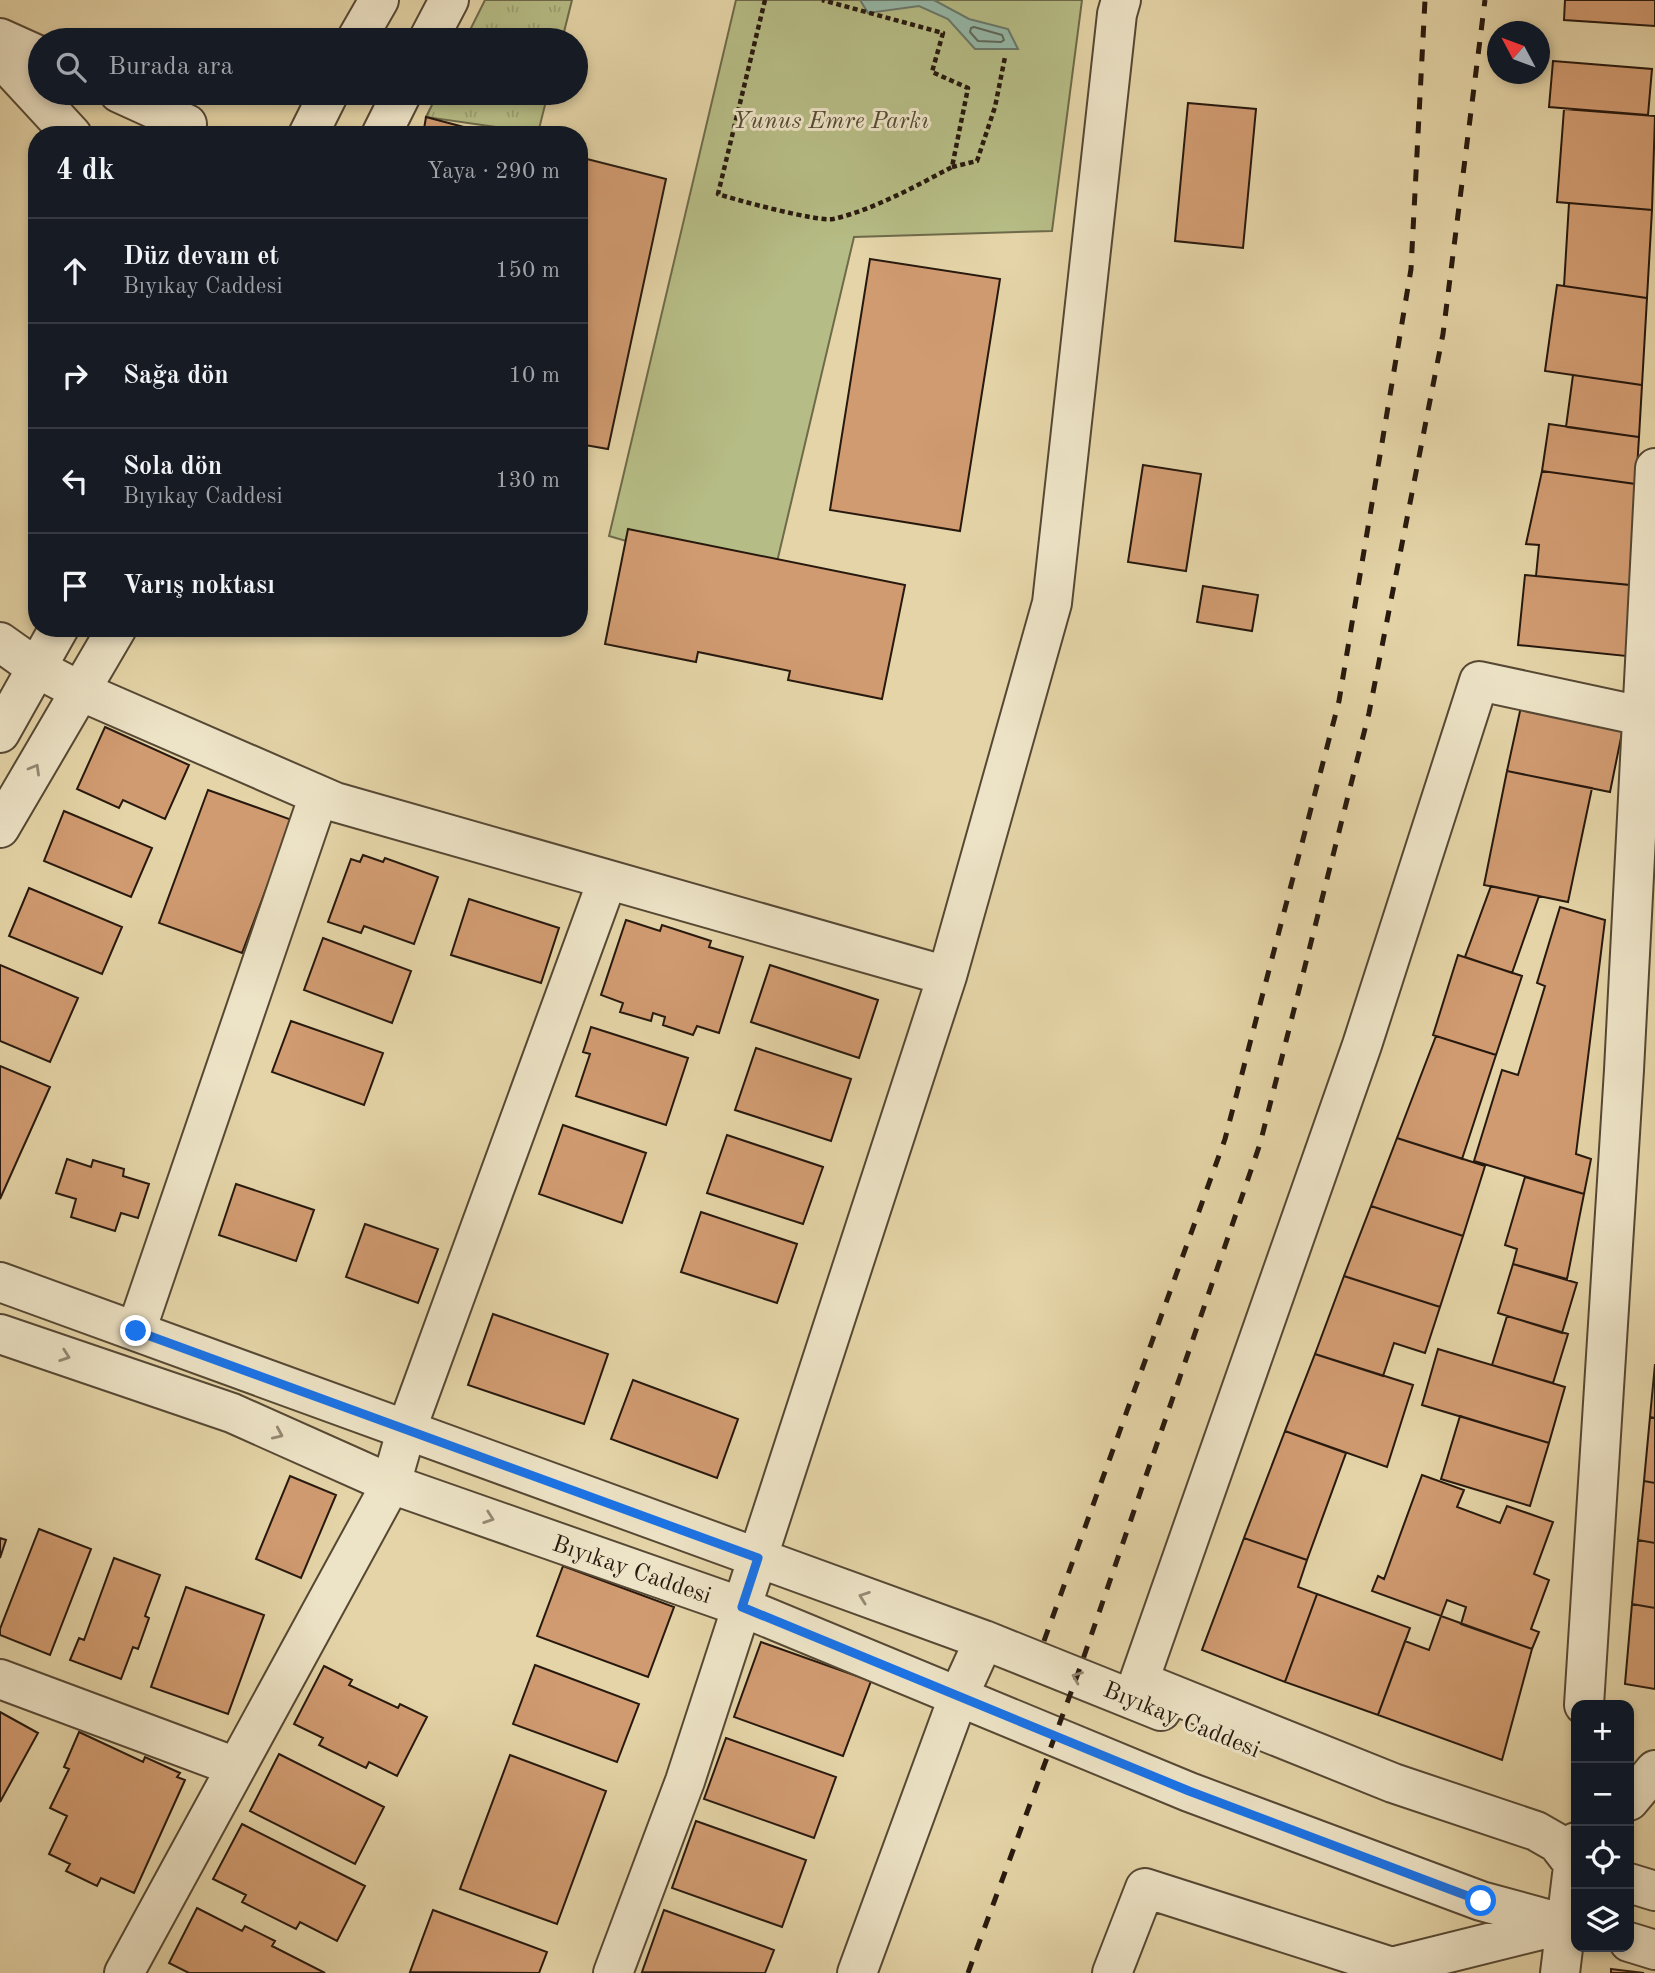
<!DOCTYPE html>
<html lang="tr">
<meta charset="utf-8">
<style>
:root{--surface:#171b24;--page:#242831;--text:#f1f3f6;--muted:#9ea1a6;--line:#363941}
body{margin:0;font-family:"Old Standard TT",serif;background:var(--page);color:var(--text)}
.controls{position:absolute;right:21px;bottom:21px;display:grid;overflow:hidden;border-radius:14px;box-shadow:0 4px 10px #0003}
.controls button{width:63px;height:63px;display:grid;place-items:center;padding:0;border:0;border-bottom:2px solid var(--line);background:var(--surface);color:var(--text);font:35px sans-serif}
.compass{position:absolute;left:1487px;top:21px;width:63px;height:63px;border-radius:50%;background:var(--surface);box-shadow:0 4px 10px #0003;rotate:311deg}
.stop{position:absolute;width:21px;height:21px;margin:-16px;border:5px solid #1a73e8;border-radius:50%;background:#fff}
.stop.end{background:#1a73e8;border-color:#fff;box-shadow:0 2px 7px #0008}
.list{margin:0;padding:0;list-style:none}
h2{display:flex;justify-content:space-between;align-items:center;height:91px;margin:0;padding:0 28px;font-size:30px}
h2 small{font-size:23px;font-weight:400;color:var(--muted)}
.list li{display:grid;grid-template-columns:46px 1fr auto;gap:21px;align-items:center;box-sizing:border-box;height:105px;padding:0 28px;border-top:2px solid var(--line)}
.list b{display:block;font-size:26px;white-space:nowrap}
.list p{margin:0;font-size:23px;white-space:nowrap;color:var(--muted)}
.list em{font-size:23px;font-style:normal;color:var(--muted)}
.icon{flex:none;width:38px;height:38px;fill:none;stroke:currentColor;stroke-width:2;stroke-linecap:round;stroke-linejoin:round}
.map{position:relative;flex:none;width:1655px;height:1973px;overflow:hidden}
.search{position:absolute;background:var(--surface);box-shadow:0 4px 10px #0003;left:28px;top:28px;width:560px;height:77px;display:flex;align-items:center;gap:18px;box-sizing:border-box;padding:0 24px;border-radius:38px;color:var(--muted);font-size:26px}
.panel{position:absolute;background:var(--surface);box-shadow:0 4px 10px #0003;left:28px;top:126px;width:560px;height:511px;border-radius:28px}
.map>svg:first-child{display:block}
</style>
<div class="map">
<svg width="1655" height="1973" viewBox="0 0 1655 1973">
<defs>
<pattern id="grass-tufts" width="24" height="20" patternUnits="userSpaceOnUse" patternTransform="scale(1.75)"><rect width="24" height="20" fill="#b6bc85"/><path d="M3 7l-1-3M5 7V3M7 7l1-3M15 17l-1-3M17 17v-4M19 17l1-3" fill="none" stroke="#9ca172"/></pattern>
</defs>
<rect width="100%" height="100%" fill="#e4d4a7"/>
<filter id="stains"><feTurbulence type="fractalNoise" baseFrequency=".00286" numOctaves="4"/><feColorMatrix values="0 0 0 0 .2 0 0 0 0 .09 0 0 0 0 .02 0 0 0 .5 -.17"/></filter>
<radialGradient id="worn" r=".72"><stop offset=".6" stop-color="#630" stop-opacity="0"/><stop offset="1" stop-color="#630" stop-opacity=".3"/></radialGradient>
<path fill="url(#grass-tufts)" stroke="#6e6a4a" stroke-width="2" d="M485 0H572L562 40H465Z
M438 93H548L538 133 426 117Z"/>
<path fill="#b6bc85" stroke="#6e6a4a" stroke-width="2" d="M736 0H1082L1052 231 854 237 772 583 609 536Z"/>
<path fill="#95b8a8" stroke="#69786a" stroke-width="2" d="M860 0H934L969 19 1008 29 1018 49H975L948 19 919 6 868 13Z"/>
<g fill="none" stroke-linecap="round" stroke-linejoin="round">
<path stroke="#5e685b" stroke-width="2" d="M974 27 1002 35 1004 40 1001 42 978 41 970 32 971 28Z"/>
</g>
<path fill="#d19b71" stroke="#27190e" stroke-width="2" d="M1565 0H1655V26L1564 20Z
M1553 61 1652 69 1648 115 1549 107Z
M1188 103 1256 109 1243 248 1175 241Z
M1564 109 1655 116 1652 210 1557 202Z
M426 117 494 135H423Z
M579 157 666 179 608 449 579 444Z
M1569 203 1652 210 1647 298 1564 286Z
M870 259 1000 279 960 531 830 510Z
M1557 285 1647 298 1642 385 1545 371Z
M1573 375 1642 385 1639 437 1566 427Z
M1549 424 1639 437 1636 484 1542 471Z
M1143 465 1201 474 1186 571 1128 562Z
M1542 471 1636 484 1630 585 1536 576 1539 545 1526 544Z
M628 529 905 585 882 699 788 680 790 671 698 652 696 662 605 644Z
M1525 575 1630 585 1626 656 1518 645Z
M1203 586 1258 595 1252 631 1197 622Z
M1522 702 1624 723 1610 792 1507 771Z
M105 727 189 765 165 819 123 800 119 808 77 789Z
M1507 771 1592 788 1568 902 1484 885Z
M208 790 292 820 242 953 159 923Z
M64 811 152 848 131 897 44 861Z
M363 855 383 862 385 858 438 877 414 944 364 926 361 933 328 922 351 859 360 862Z
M1491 886 1539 896 1512 973 1465 957Z
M29 888 122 927 102 974 9 936Z
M469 899 559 928 541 983 451 955Z
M1560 907 1605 920 1576 1154 1591 1159 1584 1194 1474 1161 1502 1070 1518 1075 1545 986 1537 983Z
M626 920 660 931 662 925 711 941 709 947 743 957 719 1033 697 1026 693 1035 663 1025 665 1017 653 1013 651 1021 620 1012 623 1003 601 995Z
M323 938 411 971 392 1023 304 990Z
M1458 955 1522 976 1496 1055 1433 1035Z
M0 965 78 998 50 1062 0 1041Z
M770 965 878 1000 859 1058 751 1022Z
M291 1021 383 1053 364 1105 272 1072Z
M591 1027 688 1058 666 1125 576 1096 590 1054 583 1052Z
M1436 1036 1496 1055 1462 1159 1397 1138Z
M756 1048 851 1079 831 1141 735 1110Z
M0 1066 50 1087 0 1199Z
M563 1125 646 1153 622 1223 539 1194Z
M727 1135 823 1167 803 1224 707 1193Z
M1397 1138 1485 1166 1463 1236 1371 1206Z
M67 1159 91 1167 93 1160 124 1169 123 1176 149 1184 138 1218 121 1213 115 1231 71 1217 76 1199 56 1193Z
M1525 1177 1584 1194 1567 1279 1513 1264 1517 1249 1505 1245Z
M236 1184 314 1210 296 1261 219 1235Z
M1371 1206 1463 1236 1440 1307 1344 1276Z
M701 1212 797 1244 777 1303 681 1272Z
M365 1224 438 1249 418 1303 346 1277Z
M1513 1264 1577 1283 1562 1333 1498 1313Z
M1344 1276 1440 1307 1425 1353 1394 1343 1383 1376 1315 1354Z
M493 1314 608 1354 584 1424 468 1385Z
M1507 1316 1568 1334 1553 1383 1492 1365Z
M1438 1349 1565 1387 1549 1443 1422 1405Z
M1315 1354 1413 1385 1387 1467 1285 1431Z
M1655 1364V1418L1650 1417Z
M633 1380 738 1419 717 1478 611 1439Z
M1460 1416 1549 1443 1530 1506 1441 1479Z
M1650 1417 1655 1418V1483L1644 1481Z
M1285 1431 1346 1453 1307 1560 1244 1538Z
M1422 1475 1464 1490 1457 1507 1500 1523 1507 1506 1553 1522 1534 1574 1549 1580 1531 1629 1539 1632 1532 1649 1461 1624 1466 1607 1447 1600 1441 1616 1372 1591 1378 1576 1384 1579Z
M290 1476 336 1495 301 1578 256 1559Z
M1644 1481 1655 1483V1543L1638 1540Z
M39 1529 91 1549 50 1655 0 1635V1629Z
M0 1538 6 1540 0 1558Z
M1244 1538 1307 1560 1298 1587 1317 1594 1285 1682 1202 1650Z
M1638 1540 1655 1543V1608L1632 1604Z
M114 1558 160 1575 145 1616 149 1618 138 1649 133 1647 121 1679 70 1660 79 1638 84 1640Z
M563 1566 674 1607 648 1677 537 1636Z
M186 1587 264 1615 228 1714 151 1687Z
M1317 1594 1410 1628 1378 1715 1285 1682Z
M1632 1604 1655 1608V1689L1625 1684Z
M1441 1616 1532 1649 1502 1760 1378 1715 1405 1641 1429 1650Z
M761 1642 871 1681 843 1756 734 1717Z
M535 1665 639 1704 617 1762 513 1724Z
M324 1666 352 1680 349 1685 398 1708 400 1704 427 1717 397 1776 369 1762 366 1768 319 1745 323 1738 294 1724Z
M0 1712 38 1733 0 1802Z
M79 1732 143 1762 145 1757 180 1773 177 1777 185 1780 134 1893 101 1878 97 1886 66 1871 70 1864 49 1854 67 1816 50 1808 69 1769 64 1767Z
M726 1738 836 1777 814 1838 704 1799Z
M279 1754 384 1807 355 1864 250 1811Z
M510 1755 606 1791 557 1924 460 1889Z
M696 1821 806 1860 782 1927 672 1888Z
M242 1824 365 1886 337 1941 300 1922 296 1929 242 1902 246 1895 213 1879Z
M197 1908 242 1931 245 1926 275 1941 272 1946 325 1973H189L169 1963Z
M433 1910 547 1952 539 1973 410 1972Z
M664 1910 774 1950 765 1973 642 1972Z
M1611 1969 1644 1973H1611Z"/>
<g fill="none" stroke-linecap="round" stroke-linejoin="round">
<defs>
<path id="minor" d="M0 38 40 56
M356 40 379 0
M428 40 449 0
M0 57 72 135
M119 93 187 124 179 135
M308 135 329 93
M381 135 402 93
M0 642 38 669 80 691 335 802 947 976
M0 733 59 628
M0 828 117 628
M0 1282 984 1640 1161 1711
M136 1331 319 795
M0 1334 232 1413 391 1484 742 1607 1189 1792 1481 1901 1576 1927
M0 1679 236 1767
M1584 1705 1624 1070 1655 468
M1629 1801 1655 1770
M1576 1862 1574 1865 1557 1843 1536 1831 1393 1783 1139 1681 1362 1045 1479 681 1642 716
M1629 1883 1655 1891
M1629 1942 1655 1950
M124 1973 391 1484 407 1428 607 881
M613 1973 685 1781 947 976 1052 603 1117 14 1121 0
M857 1973 959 1695 984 1640
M1112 1973 1145 1888 1392 1967 1561 1925
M1560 1973 1576 1842"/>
</defs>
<use href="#minor" stroke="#564834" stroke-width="42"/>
<path stroke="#27190e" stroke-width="4.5" stroke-dasharray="5 3.5" stroke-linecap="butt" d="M765 0 718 194C736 200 818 222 833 219 873 210 916 186 952 167L968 88 932 72 943 33 822 0
M952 167 977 161 995 107 1005 57"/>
<use href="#minor" stroke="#ede3c6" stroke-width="38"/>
<path stroke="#27190e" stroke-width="5" stroke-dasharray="12 12" stroke-linecap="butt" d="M1044 1641 1225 1139 1339 701 1411 269 1425 0
M968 1973 1081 1665 1260 1144 1369 713 1443 334 1485 0"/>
</g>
<defs><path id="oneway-chevron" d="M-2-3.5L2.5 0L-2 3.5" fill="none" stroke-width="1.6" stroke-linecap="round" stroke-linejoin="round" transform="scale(1.75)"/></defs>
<g stroke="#948873">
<use href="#oneway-chevron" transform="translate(35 769) rotate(-60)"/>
<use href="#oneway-chevron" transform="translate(65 1356) rotate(19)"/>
<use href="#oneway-chevron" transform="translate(278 1434) rotate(24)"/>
<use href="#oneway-chevron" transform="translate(489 1518) rotate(19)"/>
<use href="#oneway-chevron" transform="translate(864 1597) rotate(-160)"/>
<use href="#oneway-chevron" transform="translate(1077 1677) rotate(-158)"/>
</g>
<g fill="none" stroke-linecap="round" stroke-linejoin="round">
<path stroke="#1a73e8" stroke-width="9" d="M136 1331 758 1558 742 1607 1189 1791 1481 1901"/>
</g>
<g text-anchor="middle" stroke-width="6" stroke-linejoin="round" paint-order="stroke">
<g font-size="24" font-style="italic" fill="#524a32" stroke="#ede3c6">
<text x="831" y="128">Yunus Emre Parkı</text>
</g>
<g font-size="24" fill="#27190e" stroke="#ede3c6">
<text transform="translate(632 1569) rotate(19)" y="8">Bıyıkay Caddesi</text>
<text transform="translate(1182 1719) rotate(22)" y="8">Bıyıkay Caddesi</text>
</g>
</g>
<rect width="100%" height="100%" filter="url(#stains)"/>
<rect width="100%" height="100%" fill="url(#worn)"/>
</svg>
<div class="controls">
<button>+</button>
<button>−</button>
<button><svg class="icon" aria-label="locate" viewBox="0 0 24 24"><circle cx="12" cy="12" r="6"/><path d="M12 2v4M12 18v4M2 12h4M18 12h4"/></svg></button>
<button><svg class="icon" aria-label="layers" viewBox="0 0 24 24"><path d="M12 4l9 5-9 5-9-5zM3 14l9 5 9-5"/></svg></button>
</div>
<svg class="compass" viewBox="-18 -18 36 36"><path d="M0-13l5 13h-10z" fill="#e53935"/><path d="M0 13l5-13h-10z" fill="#9ea1a6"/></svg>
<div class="stop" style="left:1481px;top:1901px"></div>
<div class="stop end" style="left:136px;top:1331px"></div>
<div class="search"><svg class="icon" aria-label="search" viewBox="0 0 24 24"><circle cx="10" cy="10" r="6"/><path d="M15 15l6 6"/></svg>Burada ara</div>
<section class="panel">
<h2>4 dk<small>Yaya · 290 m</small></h2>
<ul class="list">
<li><svg class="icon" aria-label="ahead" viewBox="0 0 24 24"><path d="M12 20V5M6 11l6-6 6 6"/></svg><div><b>Düz devam et</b><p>Bıyıkay Caddesi</p></div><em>150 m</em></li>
<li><svg class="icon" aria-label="right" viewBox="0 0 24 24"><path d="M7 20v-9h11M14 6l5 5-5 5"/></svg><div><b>Sağa dön</b></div><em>10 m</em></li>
<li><svg class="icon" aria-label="left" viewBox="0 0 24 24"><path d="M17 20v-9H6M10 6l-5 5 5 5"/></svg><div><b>Sola dön</b><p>Bıyıkay Caddesi</p></div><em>130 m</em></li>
<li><svg class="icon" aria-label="arrive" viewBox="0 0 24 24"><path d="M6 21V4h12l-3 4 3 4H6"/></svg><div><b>Varış noktası</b></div></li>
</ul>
</section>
</div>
